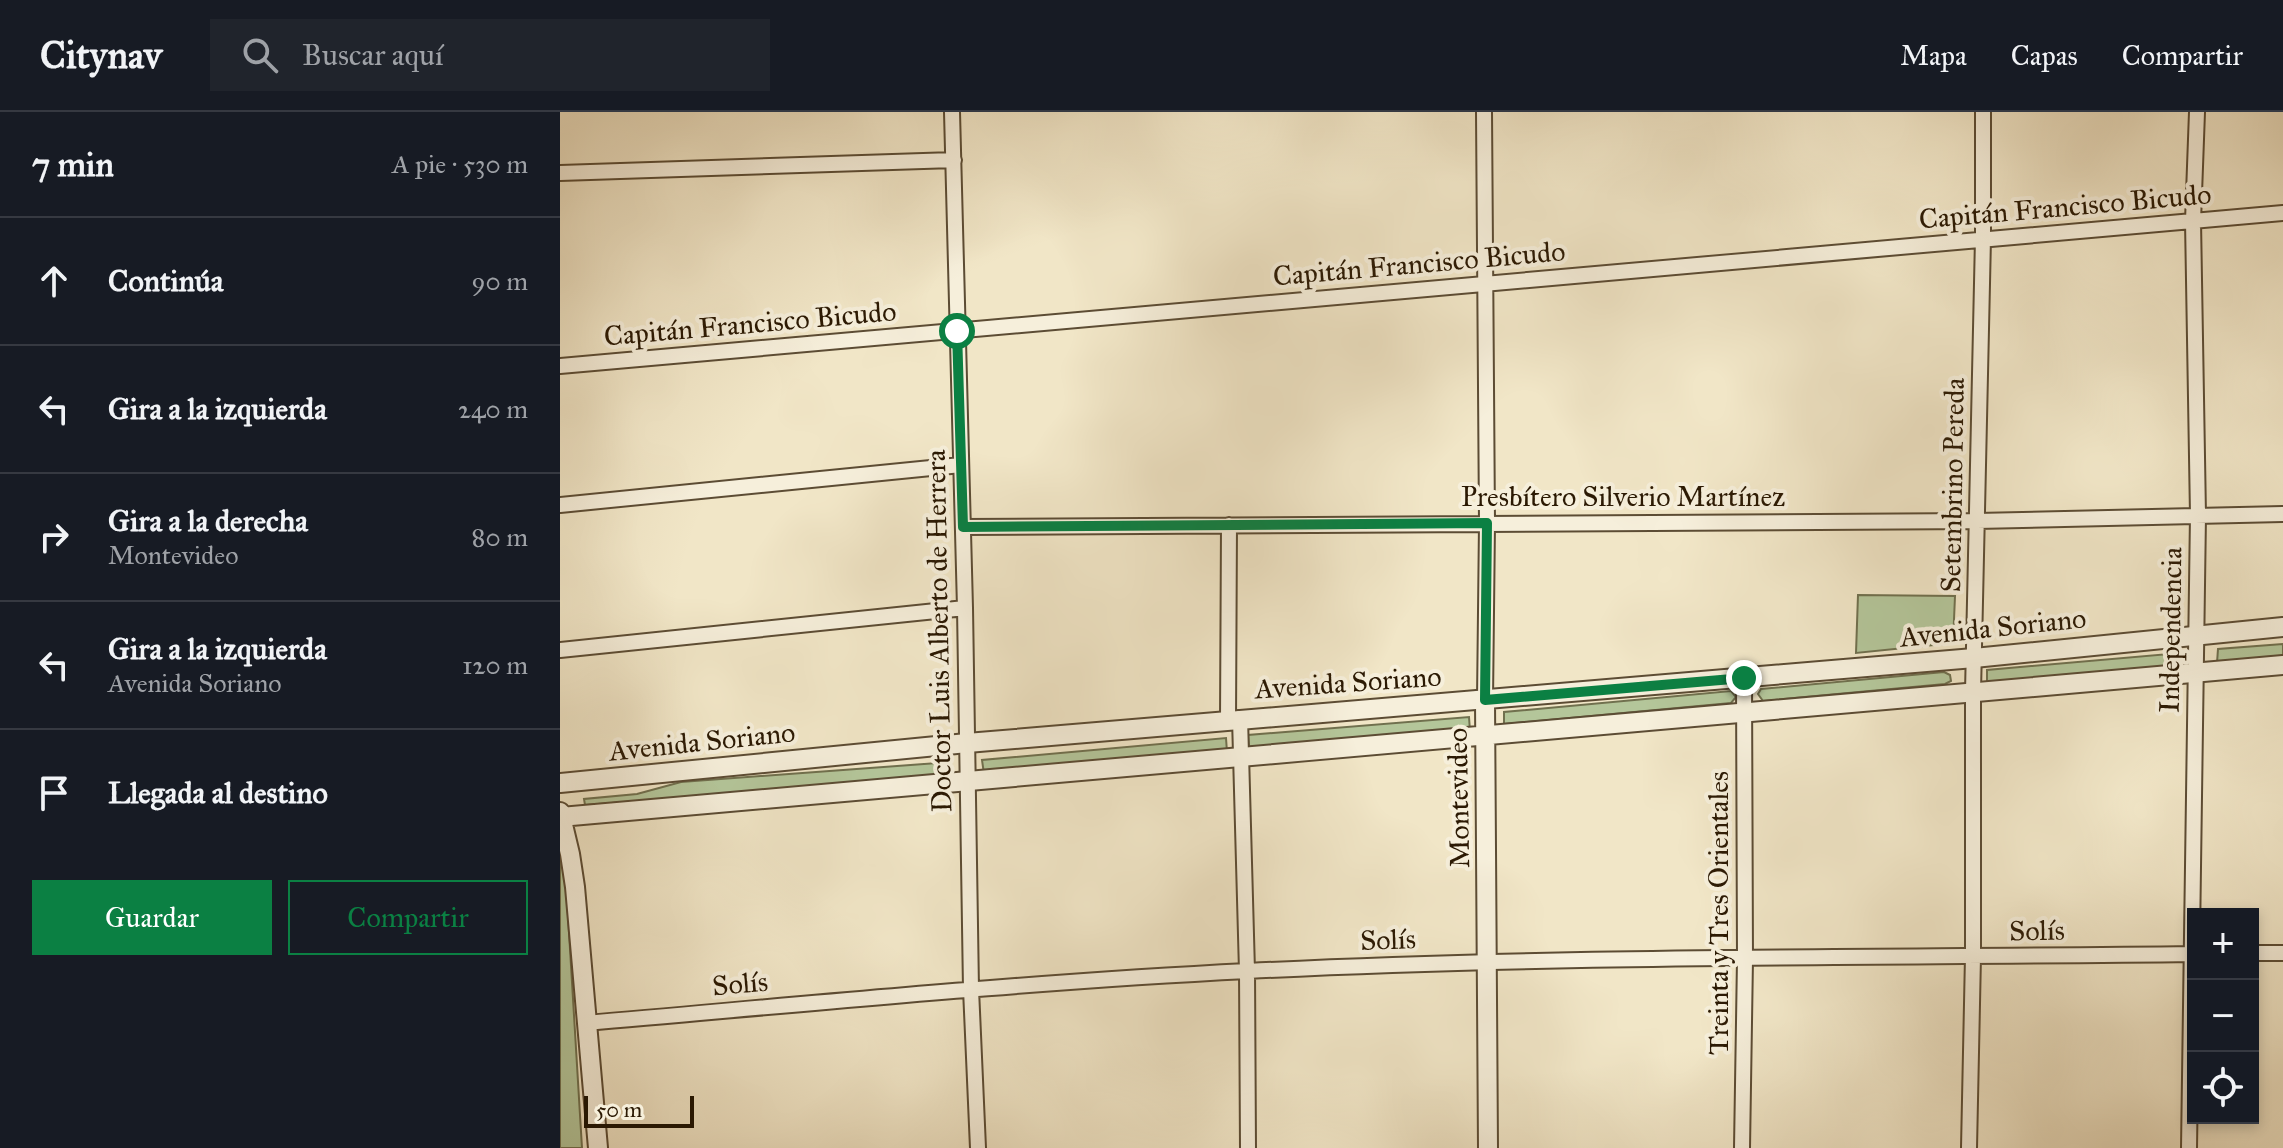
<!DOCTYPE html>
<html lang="es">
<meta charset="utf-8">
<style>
:root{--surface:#171b24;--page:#20242c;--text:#f1f3f6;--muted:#9ea1a6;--line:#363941;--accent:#0b8043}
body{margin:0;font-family:"IM FELL Great Primer",serif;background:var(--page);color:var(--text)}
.controls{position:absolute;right:24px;bottom:24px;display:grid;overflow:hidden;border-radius:0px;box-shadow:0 4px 12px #0003}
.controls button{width:72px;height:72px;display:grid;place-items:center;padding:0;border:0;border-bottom:2px solid var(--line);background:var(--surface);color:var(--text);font:40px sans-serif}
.scale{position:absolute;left:24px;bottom:20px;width:110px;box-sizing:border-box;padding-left:8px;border:4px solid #2b1903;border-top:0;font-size:22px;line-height:28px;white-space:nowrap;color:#2b1903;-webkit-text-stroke:6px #f6efdb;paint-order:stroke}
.stop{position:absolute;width:24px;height:24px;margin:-18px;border:6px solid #0b8043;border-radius:50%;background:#fff}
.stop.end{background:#0b8043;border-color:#fff;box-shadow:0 2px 8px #0008}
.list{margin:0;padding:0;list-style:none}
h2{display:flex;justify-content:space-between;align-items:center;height:104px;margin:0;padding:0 32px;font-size:34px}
h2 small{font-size:26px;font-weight:400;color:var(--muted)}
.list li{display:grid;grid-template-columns:52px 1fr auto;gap:24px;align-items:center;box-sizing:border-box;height:128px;padding:0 32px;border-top:2px solid var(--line)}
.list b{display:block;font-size:30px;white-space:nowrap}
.list p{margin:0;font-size:26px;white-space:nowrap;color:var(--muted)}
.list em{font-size:26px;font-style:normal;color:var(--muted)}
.actions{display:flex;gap:16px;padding:24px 32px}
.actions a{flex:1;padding:18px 0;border:2px solid var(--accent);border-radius:0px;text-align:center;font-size:28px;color:var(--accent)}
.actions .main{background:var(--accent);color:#fff}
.icon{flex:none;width:44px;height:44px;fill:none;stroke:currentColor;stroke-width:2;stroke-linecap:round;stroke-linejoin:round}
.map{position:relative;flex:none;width:1723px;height:1036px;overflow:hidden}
header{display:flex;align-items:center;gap:48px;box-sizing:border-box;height:112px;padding:0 40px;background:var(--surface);border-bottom:2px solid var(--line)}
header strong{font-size:38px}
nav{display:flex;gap:44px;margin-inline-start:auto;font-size:28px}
.search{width:560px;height:72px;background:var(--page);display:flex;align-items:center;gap:20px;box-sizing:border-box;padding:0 28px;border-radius:0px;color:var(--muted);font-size:30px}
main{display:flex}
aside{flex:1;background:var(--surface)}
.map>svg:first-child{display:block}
</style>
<header>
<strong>Citynav</strong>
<div class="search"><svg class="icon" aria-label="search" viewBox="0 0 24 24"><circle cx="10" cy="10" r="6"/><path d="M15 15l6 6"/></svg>Buscar aquí</div>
<nav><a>Mapa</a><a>Capas</a><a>Compartir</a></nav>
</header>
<main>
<aside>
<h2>7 min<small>A pie · 530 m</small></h2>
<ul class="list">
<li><svg class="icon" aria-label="ahead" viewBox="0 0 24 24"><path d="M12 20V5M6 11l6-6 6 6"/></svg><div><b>Continúa</b></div><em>90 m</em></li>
<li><svg class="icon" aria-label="left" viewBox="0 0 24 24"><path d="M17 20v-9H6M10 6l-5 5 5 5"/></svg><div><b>Gira a la izquierda</b></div><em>240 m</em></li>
<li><svg class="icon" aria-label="right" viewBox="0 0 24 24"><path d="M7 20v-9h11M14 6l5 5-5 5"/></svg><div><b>Gira a la derecha</b><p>Montevideo</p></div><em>80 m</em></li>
<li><svg class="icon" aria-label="left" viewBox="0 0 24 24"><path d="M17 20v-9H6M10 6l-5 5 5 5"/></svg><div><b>Gira a la izquierda</b><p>Avenida Soriano</p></div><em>120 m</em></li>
<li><svg class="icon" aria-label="arrive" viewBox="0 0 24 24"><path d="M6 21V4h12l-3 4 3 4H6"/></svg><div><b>Llegada al destino</b></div></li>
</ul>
<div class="actions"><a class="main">Guardar</a><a>Compartir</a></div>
</aside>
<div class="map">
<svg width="1723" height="1036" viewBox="0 0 1723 1036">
<rect width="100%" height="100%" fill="#f1e6c7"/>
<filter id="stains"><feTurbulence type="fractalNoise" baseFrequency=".0025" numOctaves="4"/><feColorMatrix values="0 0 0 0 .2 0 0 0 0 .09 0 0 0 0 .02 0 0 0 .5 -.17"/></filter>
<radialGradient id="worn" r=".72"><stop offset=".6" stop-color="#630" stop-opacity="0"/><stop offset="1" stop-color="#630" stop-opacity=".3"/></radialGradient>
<path fill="#b4c69a" stroke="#70704e" stroke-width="2" d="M1298 483 1395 484 1393 531 1296 541Z
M1723 532V545L1657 551 1658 537Z
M1620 541V554L1427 572V558Z
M1384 560 1390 563 1391 569 1385 572 1203 589 1198 582 1201 577Z
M1171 579 1176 585 1171 591 944 612V600Z
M909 605 910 619 689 637 688 623Z
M666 626 667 640 424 662 422 648Z
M391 650 392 665 25 693 24 687 77 682 121 670Z
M0 743 5 754 22 1036H0Z"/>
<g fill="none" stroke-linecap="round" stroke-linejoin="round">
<defs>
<path id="minor" d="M392 0 405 496 411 877 418 1036
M924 0 927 411 925 588
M0 61 394 48
M0 254 1723 101
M0 393 401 353
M403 415 1417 409 1723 402
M0 538 405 496
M680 606 687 859 688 1036
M668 608 669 413
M1693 841H1723
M27 911C247 892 467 870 688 859 1002 843 1318 846 1633 842
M1182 1036 1185 847 1184 566
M1409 1036 1413 844V580L1423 126V0
M1629 1036 1638 403 1633 109 1637 0"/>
<path id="tertiary" d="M925 588 928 1036
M0 671 407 631 1414 546 1723 515
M0 700 10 742 15 775 38 1036
M0 705 1723 553"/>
</defs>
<use href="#minor" stroke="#5c4c34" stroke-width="18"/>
<use href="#tertiary" stroke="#5c4c34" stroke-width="22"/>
<use href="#minor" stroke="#f6efdb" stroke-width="14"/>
<use href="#tertiary" stroke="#f6efdb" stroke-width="18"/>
</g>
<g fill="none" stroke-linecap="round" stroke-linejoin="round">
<path stroke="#0b8043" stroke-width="10" d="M397 219 403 415 927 411 925 588 1184 566"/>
</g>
<g text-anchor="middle" stroke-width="8" stroke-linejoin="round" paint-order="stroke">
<g font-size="28" fill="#2b1903" stroke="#f6efdb">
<text transform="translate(1505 94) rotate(-5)" y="10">Capitán Francisco Bicudo</text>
<text transform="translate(859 151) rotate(-5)" y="10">Capitán Francisco Bicudo</text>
<text transform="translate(190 211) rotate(-5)" y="10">Capitán Francisco Bicudo</text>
<text transform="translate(1392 373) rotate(-89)" y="10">Setembrino Pereda</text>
<text x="1063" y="394">Presbítero Silverio Martínez</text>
<text transform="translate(1433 515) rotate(-6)" y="10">Avenida Soriano</text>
<text transform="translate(1610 518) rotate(-89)" y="10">Independencia</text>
<text transform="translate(378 519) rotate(-91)" y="10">Doctor Luis Alberto de Herrera</text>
<text transform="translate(788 570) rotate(-4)" y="10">Avenida Soriano</text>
<text transform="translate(142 629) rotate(-6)" y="10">Avenida Soriano</text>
<text transform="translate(898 686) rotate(-91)" y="10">Montevideo</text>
<text transform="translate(1158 801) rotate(-90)" y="10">Treinta y Tres Orientales</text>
<text transform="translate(1477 818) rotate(-1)" y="10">Solís</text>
<text transform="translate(828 827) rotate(-2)" y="10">Solís</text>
<text transform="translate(180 871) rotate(-5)" y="10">Solís</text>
</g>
</g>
<rect width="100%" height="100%" filter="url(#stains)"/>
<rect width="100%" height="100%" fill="url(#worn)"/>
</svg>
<div class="controls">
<button>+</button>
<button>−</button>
<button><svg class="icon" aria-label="locate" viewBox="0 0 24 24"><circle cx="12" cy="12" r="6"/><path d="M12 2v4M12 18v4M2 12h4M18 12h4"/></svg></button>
</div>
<div class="scale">50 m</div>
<div class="stop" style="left:397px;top:219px"></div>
<div class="stop end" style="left:1184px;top:566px"></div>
</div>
</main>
